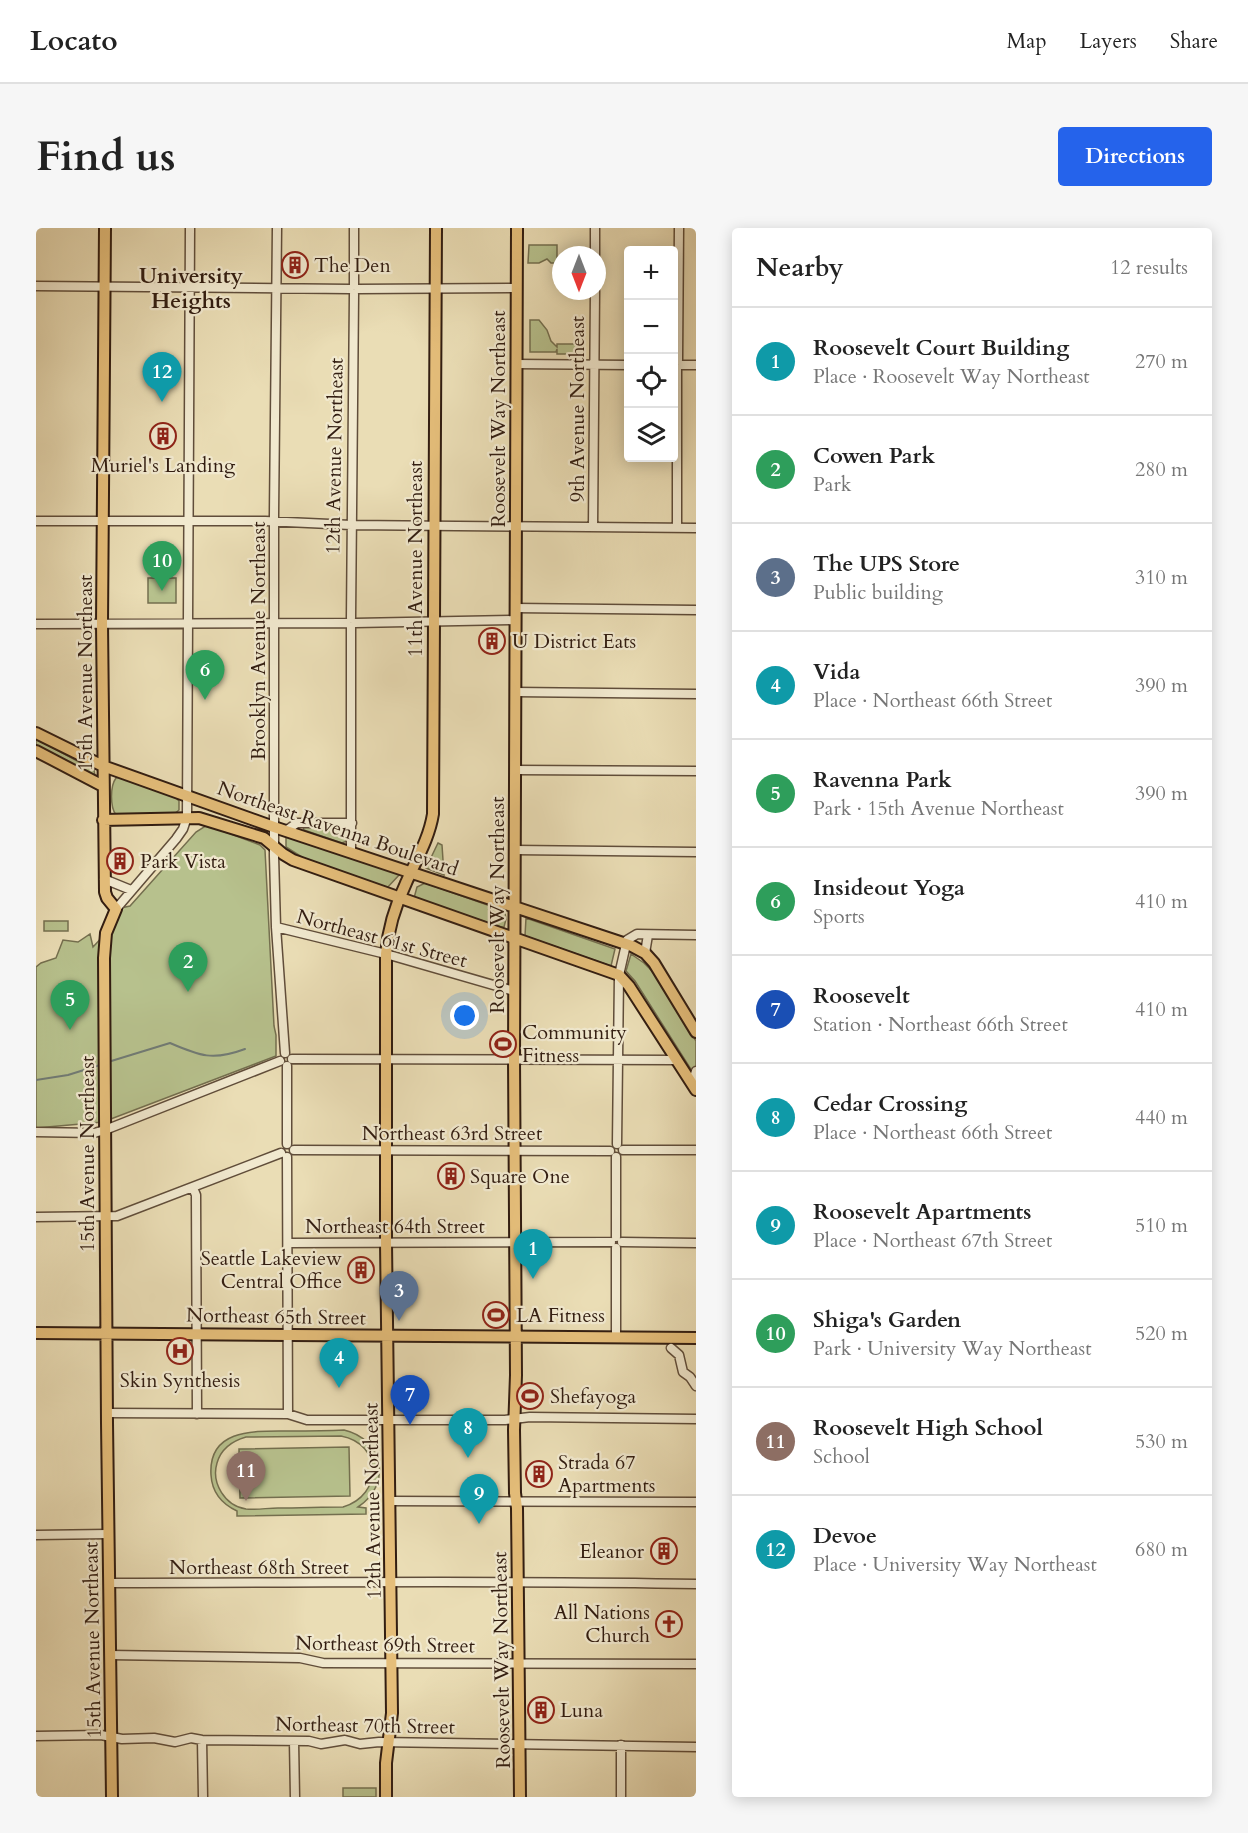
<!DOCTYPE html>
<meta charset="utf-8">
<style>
:root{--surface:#fff;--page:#f6f6f6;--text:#222;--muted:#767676;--line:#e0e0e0;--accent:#2563eb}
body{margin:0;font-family:Cardo,serif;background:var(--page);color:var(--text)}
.controls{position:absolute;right:18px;top:18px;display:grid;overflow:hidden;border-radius:6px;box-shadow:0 3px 15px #0003}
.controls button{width:54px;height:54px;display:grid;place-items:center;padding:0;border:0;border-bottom:2px solid var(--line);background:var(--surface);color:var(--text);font:30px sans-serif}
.compass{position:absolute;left:516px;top:18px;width:54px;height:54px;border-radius:50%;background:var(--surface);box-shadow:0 3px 15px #0003;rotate:180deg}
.you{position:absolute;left:429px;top:788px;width:21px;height:21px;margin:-15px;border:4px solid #fff;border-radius:50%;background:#1a73e8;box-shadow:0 0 0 9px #1a73e833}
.badge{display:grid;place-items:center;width:39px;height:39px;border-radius:50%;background:var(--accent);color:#fff;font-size:20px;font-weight:700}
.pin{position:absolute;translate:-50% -50px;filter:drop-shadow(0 2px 3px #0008)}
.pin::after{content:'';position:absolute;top:32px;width:21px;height:18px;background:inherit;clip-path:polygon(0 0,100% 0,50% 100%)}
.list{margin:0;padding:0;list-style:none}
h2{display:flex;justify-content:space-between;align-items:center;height:78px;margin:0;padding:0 24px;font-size:26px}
h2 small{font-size:20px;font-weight:400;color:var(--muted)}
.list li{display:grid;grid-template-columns:39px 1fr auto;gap:18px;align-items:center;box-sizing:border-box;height:108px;padding:0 24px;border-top:2px solid var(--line)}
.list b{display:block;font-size:22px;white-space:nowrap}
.list p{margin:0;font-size:20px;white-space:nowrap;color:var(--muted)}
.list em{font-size:20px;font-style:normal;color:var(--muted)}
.icon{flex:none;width:33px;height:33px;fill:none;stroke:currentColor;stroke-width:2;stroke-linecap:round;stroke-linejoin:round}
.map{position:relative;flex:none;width:660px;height:1569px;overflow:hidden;border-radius:6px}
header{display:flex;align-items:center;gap:36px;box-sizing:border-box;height:84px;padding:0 30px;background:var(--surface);border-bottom:2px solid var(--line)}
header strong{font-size:28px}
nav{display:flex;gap:33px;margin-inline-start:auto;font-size:21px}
.intro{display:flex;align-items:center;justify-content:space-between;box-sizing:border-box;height:144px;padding:0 36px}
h1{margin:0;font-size:42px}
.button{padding:15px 27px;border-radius:6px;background:var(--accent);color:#fff;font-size:21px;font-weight:700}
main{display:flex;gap:36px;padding:0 36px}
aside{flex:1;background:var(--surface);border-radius:6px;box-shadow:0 3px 15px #0003}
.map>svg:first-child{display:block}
</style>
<header>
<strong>Locato</strong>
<nav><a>Map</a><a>Layers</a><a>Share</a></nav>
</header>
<div class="intro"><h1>Find us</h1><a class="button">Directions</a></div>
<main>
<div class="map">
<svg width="660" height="1569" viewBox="0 0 660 1569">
<rect width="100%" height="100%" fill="#eaddb5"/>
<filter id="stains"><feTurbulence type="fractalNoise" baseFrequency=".00333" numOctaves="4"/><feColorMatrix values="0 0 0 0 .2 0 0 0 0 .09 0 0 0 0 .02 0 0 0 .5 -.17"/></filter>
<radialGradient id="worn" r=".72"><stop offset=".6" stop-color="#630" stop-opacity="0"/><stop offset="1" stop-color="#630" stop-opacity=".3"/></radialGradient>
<path fill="#b7c18d" stroke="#746f4f" stroke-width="1.5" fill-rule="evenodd" d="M493 17H521V35H515L511 31 503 35H492Z
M494 92H503L511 102 515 113 521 119V116H543V126H521V121L520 124H494Z
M112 350H140V375H112Z
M0 511 58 542 59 548 57 549 0 520Z
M83 549 139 569 143 573V582L137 587H80C74 579 74 558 80 550Z
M171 597 224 617 229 622 238 798 240 807V828L67 894 0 900V739L5 735 20 730 27 712 42 714 54 706 57 719 70 705 80 681 94 678 160 604Z
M267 599H310L311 613 306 615 268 602Z
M250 607 364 646 351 660 269 631 250 619Z
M402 615 406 617 408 647 390 640Z
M389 655 460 680 469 685 470 691 468 699H465L378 670 381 659Z
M490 690 579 721 575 738 489 708Z
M8 693H32V703H8Z
M595 726 608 735 617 744 660 813V838L656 843 599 753 590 743Z
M308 1202C347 1211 357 1256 322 1279L330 1280V1286L201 1288V1283C186 1276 176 1264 175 1247 172 1200 220 1203 252 1203 270 1203 289 1203 308 1202ZM305 1208C347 1216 347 1267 307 1279 286 1279 264 1280 242 1280 232 1280 220 1282 210 1281 189 1278 175 1255 181 1235 185 1221 196 1213 210 1209Z
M313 1219 314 1268 204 1270 203 1221Z
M307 1560H340V1569H307Z"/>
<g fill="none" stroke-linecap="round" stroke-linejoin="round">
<path stroke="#717b75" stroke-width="2" d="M72 834 134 815C164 828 177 833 209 821
M0 852 32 847 64 837"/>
<defs>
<path id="minor" d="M241 0 238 287V628L240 699 249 825
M559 27V0
M318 57V0
M0 58 314 61
M322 61 481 60
M642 132 643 0
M480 136 592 137
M646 137H660
M641 141V300
M0 293H229L315 297 660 300
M557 299 559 63
M479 380 660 382
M315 390 318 66
M319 395 479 392
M0 396 311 395
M479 464 660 466
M479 542 660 543
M251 602 261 595H316
M479 622 660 624
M315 623V399
M68 651 95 662
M80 681 140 611 147 601 151 589 154 0
M240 699 350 726 478 763
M609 725 612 707
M256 831 641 832
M251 838V916
M656 856 660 843
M0 904 58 905 69 902 244 833
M581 916 583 747 591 712 601 706 660 707
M258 922 574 923
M587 922H660
M251 929 252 1186
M157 960 160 967 161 1186
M0 989 81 988 245 925
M580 1009V929
M586 1014 660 1015
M252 1015 575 1014
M580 1109V1020
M635 1120 643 1127 647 1144 654 1149 660 1158
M71 1185 252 1186 271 1192H469L494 1189 660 1191
M354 1273 660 1274
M0 1307 72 1306
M73 1355C269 1355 464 1352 660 1356
M74 1427 264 1430 287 1435 660 1436
M0 1508 65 1507 86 1511 118 1510 139 1514 155 1510 166 1512 273 1513 285 1516 309 1512 324 1516 343 1514 660 1519
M166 1512 167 1569
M258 1513 259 1569
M585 1569V1517"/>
<path id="major" d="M69 0 66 396 69 664 71 670 80 681 70 705 68 730 71 1195 76 1569
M481 0 478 831 480 1147 478 1202 479 1265 481 1280 484 1569
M0 505 67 538 238 599 596 718 609 725 618 735 660 804
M0 523 67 558
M67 592 163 590 228 610 247 626 257 632 583 747 593 758 660 862
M0 1105 660 1110
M350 1569V1535L356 1485 350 1015V726C352 701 359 678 370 655 380 632 393 611 397 586L400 0"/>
</defs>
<use href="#minor" stroke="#604d3a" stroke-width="11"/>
<use href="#major" stroke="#321d11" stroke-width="14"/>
<use href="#minor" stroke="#f1e9cf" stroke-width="8"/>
<use href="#major" stroke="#e5be7a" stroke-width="10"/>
</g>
<defs>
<symbol id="building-ring" viewBox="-11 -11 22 22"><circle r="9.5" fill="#f1e9cf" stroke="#8f2418" stroke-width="1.5"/><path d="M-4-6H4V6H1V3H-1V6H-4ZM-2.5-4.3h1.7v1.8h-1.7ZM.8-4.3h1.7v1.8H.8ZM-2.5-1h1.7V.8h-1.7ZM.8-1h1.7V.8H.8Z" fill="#8f2418"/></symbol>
<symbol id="stadium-ring" viewBox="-11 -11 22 22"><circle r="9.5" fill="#f1e9cf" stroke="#8f2418" stroke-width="1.5"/><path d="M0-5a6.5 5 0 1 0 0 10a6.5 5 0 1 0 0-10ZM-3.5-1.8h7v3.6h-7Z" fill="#8f2418"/></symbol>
<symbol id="hospital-ring" viewBox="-11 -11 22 22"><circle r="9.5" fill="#f1e9cf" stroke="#8f2418" stroke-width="1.5"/><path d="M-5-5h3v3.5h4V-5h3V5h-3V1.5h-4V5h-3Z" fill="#8f2418"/></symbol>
<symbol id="church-ring" viewBox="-11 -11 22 22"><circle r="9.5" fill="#f1e9cf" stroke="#8f2418" stroke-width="1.5"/><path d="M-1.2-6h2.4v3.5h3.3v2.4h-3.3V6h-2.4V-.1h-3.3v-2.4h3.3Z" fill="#8f2418"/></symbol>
</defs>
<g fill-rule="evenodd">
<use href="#building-ring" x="244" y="22" width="30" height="30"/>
<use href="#building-ring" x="112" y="193" width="30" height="30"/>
<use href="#building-ring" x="441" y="398" width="30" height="30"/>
<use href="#building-ring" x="69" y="618" width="30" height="30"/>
<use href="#stadium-ring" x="452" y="801" width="30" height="30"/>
<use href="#building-ring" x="400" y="933" width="30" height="30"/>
<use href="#building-ring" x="310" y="1027" width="30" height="30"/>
<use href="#stadium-ring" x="445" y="1072" width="30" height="30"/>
<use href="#hospital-ring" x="129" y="1108" width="30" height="30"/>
<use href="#stadium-ring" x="479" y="1153" width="30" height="30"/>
<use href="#building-ring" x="488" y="1231" width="30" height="30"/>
<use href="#building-ring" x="613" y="1308" width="30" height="30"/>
<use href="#church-ring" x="618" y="1381" width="30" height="30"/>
<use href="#building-ring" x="490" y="1467" width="30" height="30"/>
</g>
<g text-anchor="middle" stroke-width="4.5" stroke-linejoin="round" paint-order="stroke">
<g font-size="20" fill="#321d11" stroke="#f1e9cf" text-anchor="start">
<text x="278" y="44">The Den</text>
<text x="127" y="244" text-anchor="middle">Muriel's Landing</text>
<text x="476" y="420">U District Eats</text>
<text x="104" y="640">Park Vista</text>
<text x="486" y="811">Community<tspan x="486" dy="23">Fitness</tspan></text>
<text x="434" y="955">Square One</text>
<text x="306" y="1037" text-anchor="end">Seattle Lakeview<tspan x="306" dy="23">Central Office</tspan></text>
<text x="480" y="1094">LA Fitness</text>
<text x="144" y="1159" text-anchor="middle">Skin Synthesis</text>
<text x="514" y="1175">Shefayoga</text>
<text x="522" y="1241">Strada 67<tspan x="522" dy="23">Apartments</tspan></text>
<text x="608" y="1330" text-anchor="end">Eleanor</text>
<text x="614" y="1391" text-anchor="end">All Nations<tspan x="614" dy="23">Church</tspan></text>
<text x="524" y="1489">Luna</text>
</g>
<g font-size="20" fill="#321d11" stroke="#f1e9cf">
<text transform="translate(541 181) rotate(-90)" y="7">9th Avenue Northeast</text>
<text transform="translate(462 191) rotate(-90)" y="7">Roosevelt Way Northeast</text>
<text transform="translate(298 228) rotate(-89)" y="7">12th Avenue Northeast</text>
<text transform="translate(379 331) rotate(-90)" y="7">11th Avenue Northeast</text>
<text transform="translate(222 413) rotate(-90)" y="7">Brooklyn Avenue Northeast</text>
<text transform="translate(49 445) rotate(-90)" y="7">15th Avenue Northeast</text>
<text transform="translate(302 600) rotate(19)" y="7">Northeast Ravenna Boulevard</text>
<text transform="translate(461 677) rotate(-90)" y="7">Roosevelt Way Northeast</text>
<text transform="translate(346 710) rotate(15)" y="7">Northeast 61st Street</text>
<text x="416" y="912">Northeast 63rd Street</text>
<text transform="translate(51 926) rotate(-90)" y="7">15th Avenue Northeast</text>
<text x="359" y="1005">Northeast 64th Street</text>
<text transform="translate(240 1088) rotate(1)" y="7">Northeast 65th Street</text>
<text transform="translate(336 1273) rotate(-91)" y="7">12th Avenue Northeast</text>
<text x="223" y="1346">Northeast 68th Street</text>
<text transform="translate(56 1412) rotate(-91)" y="7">15th Avenue Northeast</text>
<text transform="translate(349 1416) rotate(1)" y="7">Northeast 69th Street</text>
<text transform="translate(465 1432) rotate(-91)" y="7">Roosevelt Way Northeast</text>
<text transform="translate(329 1497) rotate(1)" y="7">Northeast 70th Street</text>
</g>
<g font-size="22" font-weight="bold" fill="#321d11" stroke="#f1e9cf">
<text x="155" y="55">University<tspan x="155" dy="25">Heights</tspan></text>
</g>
</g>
<rect width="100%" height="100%" filter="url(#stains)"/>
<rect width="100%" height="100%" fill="url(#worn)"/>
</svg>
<div class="controls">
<button>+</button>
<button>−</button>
<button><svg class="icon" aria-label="locate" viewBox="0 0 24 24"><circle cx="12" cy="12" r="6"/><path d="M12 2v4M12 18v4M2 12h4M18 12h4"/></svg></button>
<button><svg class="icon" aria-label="layers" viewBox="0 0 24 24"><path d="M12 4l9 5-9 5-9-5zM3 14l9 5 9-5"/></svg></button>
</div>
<svg class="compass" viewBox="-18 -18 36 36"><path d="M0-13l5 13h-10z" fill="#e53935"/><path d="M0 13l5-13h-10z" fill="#767676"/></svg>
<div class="you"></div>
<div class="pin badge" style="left:497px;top:1051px;background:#0f9aa8">1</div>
<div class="pin badge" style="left:152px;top:764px;background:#2e9e5b">2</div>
<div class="pin badge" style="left:363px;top:1093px;background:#5c6f8a">3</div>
<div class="pin badge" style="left:303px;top:1160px;background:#0f9aa8">4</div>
<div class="pin badge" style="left:34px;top:802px;background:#2e9e5b">5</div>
<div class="pin badge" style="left:169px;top:472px;background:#2e9e5b">6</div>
<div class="pin badge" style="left:374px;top:1197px;background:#1a4fb4">7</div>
<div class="pin badge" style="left:432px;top:1230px;background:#0f9aa8">8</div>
<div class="pin badge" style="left:443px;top:1296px;background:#0f9aa8">9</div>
<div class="pin badge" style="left:126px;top:363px;background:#2e9e5b">10</div>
<div class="pin badge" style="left:210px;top:1273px;background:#8d6e63">11</div>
<div class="pin badge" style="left:126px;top:174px;background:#0f9aa8">12</div>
</div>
<aside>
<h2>Nearby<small>12 results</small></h2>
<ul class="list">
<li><span class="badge" style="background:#0f9aa8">1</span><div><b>Roosevelt Court Building</b><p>Place · Roosevelt Way Northeast</p></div><em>270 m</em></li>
<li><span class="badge" style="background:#2e9e5b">2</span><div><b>Cowen Park</b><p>Park</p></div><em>280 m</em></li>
<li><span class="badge" style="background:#5c6f8a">3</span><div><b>The UPS Store</b><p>Public building</p></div><em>310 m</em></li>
<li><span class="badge" style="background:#0f9aa8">4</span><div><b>Vida</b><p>Place · Northeast 66th Street</p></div><em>390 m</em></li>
<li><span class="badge" style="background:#2e9e5b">5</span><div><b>Ravenna Park</b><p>Park · 15th Avenue Northeast</p></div><em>390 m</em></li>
<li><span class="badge" style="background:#2e9e5b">6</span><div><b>Insideout Yoga</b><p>Sports</p></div><em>410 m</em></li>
<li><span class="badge" style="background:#1a4fb4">7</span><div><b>Roosevelt</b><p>Station · Northeast 66th Street</p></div><em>410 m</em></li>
<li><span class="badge" style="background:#0f9aa8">8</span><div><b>Cedar Crossing</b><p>Place · Northeast 66th Street</p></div><em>440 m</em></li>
<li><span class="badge" style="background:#0f9aa8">9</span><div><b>Roosevelt Apartments</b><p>Place · Northeast 67th Street</p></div><em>510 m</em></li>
<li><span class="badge" style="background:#2e9e5b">10</span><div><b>Shiga's Garden</b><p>Park · University Way Northeast</p></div><em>520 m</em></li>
<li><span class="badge" style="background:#8d6e63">11</span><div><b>Roosevelt High School</b><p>School</p></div><em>530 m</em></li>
<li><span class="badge" style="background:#0f9aa8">12</span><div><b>Devoe</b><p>Place · University Way Northeast</p></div><em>680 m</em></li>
</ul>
</aside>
</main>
